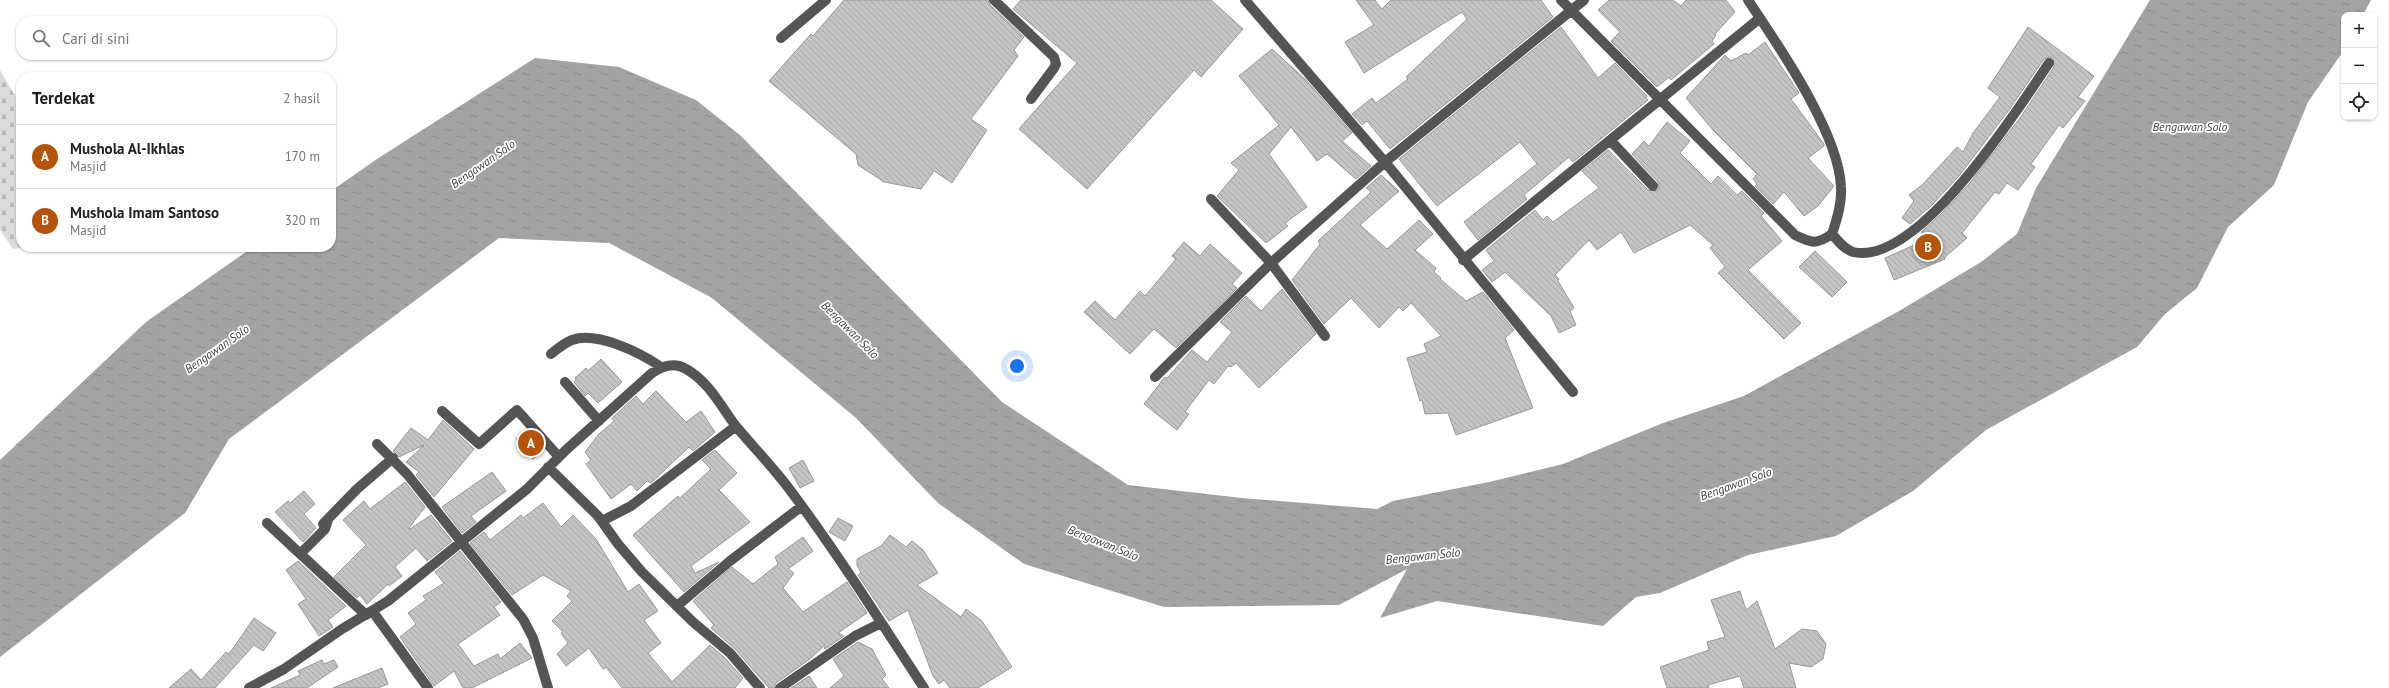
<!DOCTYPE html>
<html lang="id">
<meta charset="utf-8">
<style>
:root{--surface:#fff;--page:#f6f6f6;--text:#222;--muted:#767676;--line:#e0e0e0;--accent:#b45309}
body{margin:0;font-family:"PT Sans",sans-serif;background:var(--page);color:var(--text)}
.controls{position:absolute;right:12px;top:12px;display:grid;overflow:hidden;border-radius:8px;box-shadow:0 1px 3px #0004}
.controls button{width:36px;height:36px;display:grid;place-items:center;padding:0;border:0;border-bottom:1px solid var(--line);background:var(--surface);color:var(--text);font:20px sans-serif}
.you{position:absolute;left:1017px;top:366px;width:14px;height:14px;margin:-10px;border:3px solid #fff;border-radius:50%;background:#1a73e8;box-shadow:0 0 0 6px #1a73e833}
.badge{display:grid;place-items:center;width:26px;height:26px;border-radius:50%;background:var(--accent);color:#fff;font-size:13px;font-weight:700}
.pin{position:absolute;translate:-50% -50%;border:2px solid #fff;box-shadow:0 1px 4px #0006}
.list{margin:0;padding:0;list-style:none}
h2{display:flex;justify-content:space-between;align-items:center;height:52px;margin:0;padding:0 16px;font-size:17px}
h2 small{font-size:13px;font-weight:400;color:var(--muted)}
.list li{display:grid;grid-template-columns:26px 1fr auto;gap:12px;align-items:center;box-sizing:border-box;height:64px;padding:0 16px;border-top:1px solid var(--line)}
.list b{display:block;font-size:15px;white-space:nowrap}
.list p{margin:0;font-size:13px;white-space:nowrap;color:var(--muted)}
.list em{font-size:13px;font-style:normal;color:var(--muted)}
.icon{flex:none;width:22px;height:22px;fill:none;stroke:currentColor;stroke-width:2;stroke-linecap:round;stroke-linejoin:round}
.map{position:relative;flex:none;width:2389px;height:688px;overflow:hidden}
.search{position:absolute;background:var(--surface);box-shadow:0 1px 3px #0004;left:16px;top:16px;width:320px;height:44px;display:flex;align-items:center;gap:10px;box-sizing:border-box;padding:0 14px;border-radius:16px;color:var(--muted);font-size:15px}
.panel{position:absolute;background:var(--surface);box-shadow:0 1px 3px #0004;left:16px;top:72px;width:320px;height:180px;border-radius:16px}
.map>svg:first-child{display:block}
</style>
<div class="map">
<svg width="2389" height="688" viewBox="0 0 2389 688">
<defs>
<pattern id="cemetery-stones" width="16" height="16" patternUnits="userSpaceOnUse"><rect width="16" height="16" fill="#dcdcdc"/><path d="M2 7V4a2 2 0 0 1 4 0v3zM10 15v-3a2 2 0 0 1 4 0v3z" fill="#bbb"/></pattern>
<pattern id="water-ripples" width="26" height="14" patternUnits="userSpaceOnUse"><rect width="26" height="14" fill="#a3a3a3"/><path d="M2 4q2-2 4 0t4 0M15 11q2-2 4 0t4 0" fill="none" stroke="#8b8b8b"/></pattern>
<pattern id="building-back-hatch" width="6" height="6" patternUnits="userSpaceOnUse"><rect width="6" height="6" fill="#c4c4c4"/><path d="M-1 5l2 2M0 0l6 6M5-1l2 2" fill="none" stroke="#a7a7a7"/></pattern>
</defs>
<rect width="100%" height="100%" fill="#fff"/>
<path fill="url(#cemetery-stones)" d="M0 70 21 106V247H32L13 249 0 230Z"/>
<path fill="url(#water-ripples)" d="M2150 0H2371L2363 15H2344V50L2308 102 2274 185 2228 227 2197 288 2165 314 2137 347 1986 430 1913 491 1836 536 1748 555 1660 593 1636 597 1603 626 1437 601 1380 618 1407 569 1339 605 1164 607 1024 564 938 503 856 418 712 298 609 243 499 238 229 439 185 513 0 657V460L146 322 253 247H331V191L377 159 535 58 619 67 696 100 741 136 1002 402 1128 485 1242 498 1377 509 1393 501 1489 482 1563 464 1663 423 1744 396 1899 311 1981 262 2017 234 2036 188Z"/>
<path fill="url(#building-back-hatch)" stroke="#999" d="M844 0H988L990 5 1024 37 1014 50 1018 56 971 119 987 130 952 183 934 171 921 189 884 182 858 165 856 154 769 81 811 34 813 36Z
M1021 0H1211L1243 29 1201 77 1194 70 1087 189 1019 129 1077 63 1013 9Z
M1356 0H1375L1382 9 1391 0H1541L1553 17 1390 149 1367 121 1362 125 1352 114 1372 98 1376 103 1408 79 1406 77 1467 19 1462 12 1364 73 1345 42 1374 25Z
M1609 0H1673L1681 6 1686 0H1726L1735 12 1715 34 1716 35 1712 41 1714 44 1671 80 1669 77 1657 87 1611 41 1620 32 1598 10Z
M1561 27 1598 78 1615 63 1647 96 1646 98 1648 100 1573 162 1569 157 1524 195 1527 199 1478 240 1464 222 1537 164 1520 142 1437 206 1399 159Z
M2028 27 2094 76 2078 97 2085 101 2063 128 2059 125 2031 164 2035 167 2018 190 2007 183 1999 194 1995 192 1962 233 1967 238 1945 257V259L1894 280 1885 258 1930 238 1921 232 1940 215 1969 184 2020 118 2054 67 2053 58 2049 57 2044 59 2009 110 1959 176 1931 206 1910 224 1902 218 1914 201 1909 195 1923 184 1957 147 1963 152 1973 133 2000 97 1988 88Z
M1765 42 1799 93 1791 99 1824 144V146L1808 158 1834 186 1818 206 1804 216 1784 192 1773 204 1755 186 1757 184 1753 179 1757 174 1713 130 1686 98 1725 55 1731 61 1746 53 1748 55Z
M1272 49 1306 80 1352 133 1342 141 1371 166 1356 179 1327 154 1317 161 1291 127 1269 154 1307 207 1285 223 1288 226 1266 243 1217 196 1239 170 1231 163 1279 125 1239 76Z
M1667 122 1690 141 1680 153 1711 184 1718 176 1737 195 1742 191 1764 213 1761 216 1782 241 1748 270 1801 323 1784 339 1718 273 1725 267 1710 248 1713 245 1690 225 1634 253 1621 232 1597 250 1589 240 1555 275 1559 279 1558 281 1574 308 1570 311 1576 325 1559 333 1551 316 1505 272 1492 282 1482 270 1494 261 1486 250 1535 210 1543 220 1547 216 1553 222 1599 188 1582 171 1608 150 1648 190 1657 191 1659 188 1658 182 1632 154 1644 141 1649 146Z
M1381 175 1399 191 1360 225 1387 249 1419 220 1433 234 1415 250 1436 268 1434 272 1441 278 1440 279 1466 301 1483 292 1514 330 1505 338 1533 408 1456 435 1448 413 1425 414 1422 400 1420 401 1407 358 1427 352 1424 344 1441 336 1411 303 1403 311 1399 307 1379 328 1351 298 1324 324 1292 280 1320 244 1318 241 1371 192 1366 188Z
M1184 242 1200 256 1210 244 1242 273 1232 284 1237 288 1176 348 1154 329 1130 354 1084 312 1095 301 1115 320 1140 291 1145 296 1176 259 1172 256Z
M1815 251 1847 282 1832 297 1799 267Z
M1282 289 1316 334 1259 388 1236 363 1231 367 1228 366 1214 384 1209 380 1185 412 1189 414 1177 430 1144 404 1165 377 1167 378 1192 350 1207 362 1232 332 1220 322 1246 296 1261 311Z
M601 359 622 382 598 403 588 393 585 396 574 382 576 380 575 378 586 368 588 371Z
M656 391 686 422 701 411 715 432 693 451 689 447 651 483 647 481 637 491 631 484 611 499 586 464 591 460 585 452 599 434 614 421 612 418 636 396 643 404Z
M443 420 474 449 434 497 416 475 419 472 406 462 424 445 399 457 393 451 411 428 428 440Z
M526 430 544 450 533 459 516 439Z
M715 450 737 473 719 490 750 522 691 566 695 573 719 562 684 592 633 535 678 496 680 498 711 469 702 460Z
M803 460 814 481 800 488 789 468Z
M492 472 506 491 471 516 476 522 462 533 442 507Z
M405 482 425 507 409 528 410 529 431 515 452 541 427 561 416 548 395 567 402 576 389 586 388 584 367 604 360 595 357 598 334 577 366 545 343 520 364 501 370 509Z
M304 491 315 504 304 514 316 528 303 542 275 512 288 501 290 503Z
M543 503 561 527 573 515 596 539 628 592 639 584 658 611 644 620 661 643 648 653 672 682 710 645 725 658 743 678 735 688H622L606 667 603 669 589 648 566 666 557 654 568 643 561 633 563 632 552 621 572 601 567 596 571 591 543 575 512 595 470 543 484 532 490 540 521 515 523 518Z
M838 518 853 526 845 541 829 532Z
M890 535 906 547 912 541 923 550 938 573 917 585 961 617 966 609 982 621 1012 667 978 688H950L944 680 939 684 933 676 908 610 889 621 858 575 861 573 857 565V559L881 546Z
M803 537 813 551 788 569 794 573 783 588 803 612 847 582 867 613 838 633 844 636 825 649 824 646 810 659 776 683 774 688H769L735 649 711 628 714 625 693 601 732 567 753 584 778 564 775 557Z
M460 551 501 602 494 607 500 615 458 644 474 666 498 654 500 659 520 643 532 658 472 688H463L454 671 434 686 400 637 416 624 408 613 426 600 423 596 444 583 435 572Z
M298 561 346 606 328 620 333 627 319 636 298 604 306 599 286 570Z
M1740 591 1746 610 1757 601 1775 649 1802 629 1817 631 1826 644 1823 659 1811 667 1789 663 1796 688H1744L1740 676 1708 685 1709 688H1667L1660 667 1709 650 1707 642 1725 637 1711 600Z
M254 618 276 633 263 651 254 645 215 688H169L191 669 201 680 226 652 229 654Z
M858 642 872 649 886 675 882 679 889 688H830L844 676 833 659Z
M322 660 324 664 334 660 338 667 307 688H271L300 675 298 671Z
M382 668 388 684 378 688H333Z
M809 676 817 688H791Z"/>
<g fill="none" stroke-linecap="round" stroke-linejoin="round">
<path stroke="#555" stroke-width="10" d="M994 0 1054 57 1056 64 1054 68 1031 99
M1245 0 1385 162 1573 392
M1561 0 1795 235C1812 243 1816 245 1832 234 1837 219 1842 203 1841 187 1839 133 1778 45 1748 0
M781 38 826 0
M1610 140 1653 186
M1211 199 1271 263 1325 336
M1832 234C1838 241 1844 249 1853 252 1918 267 2018 109 2049 63
M1463 260 1760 18
M551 354C557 349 564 343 572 340 597 331 641 353 661 367
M1155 377 1271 263 1385 162 1584 0
M565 382 599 421
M442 411 479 444 517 410 559 457
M377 444 407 474 523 619 533 638 548 688
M548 467 598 516 618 544 642 572 693 622 730 653 760 688
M602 521 631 506 736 426
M267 523 366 615
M323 524 357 489 393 458
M301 553 325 529 328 520
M677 606 730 561 802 506
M373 612 428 688
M249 688 284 669 342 629 388 601 527 489 567 449 652 373C662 366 675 362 686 369 708 381 721 406 735 425 753 447 773 467 790 490 838 554 880 621 924 688
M780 688 855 636 881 623"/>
</g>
<g text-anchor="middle" stroke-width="3.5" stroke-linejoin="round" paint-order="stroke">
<g font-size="12" font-style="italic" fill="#444" stroke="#fff">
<text x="2190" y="131">Bengawan Solo</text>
<text transform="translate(483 164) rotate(-35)" y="4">Bengawan Solo</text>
<text transform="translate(850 330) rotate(45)" y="4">Bengawan Solo</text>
<text transform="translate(217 349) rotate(-35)" y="4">Bengawan Solo</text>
<text transform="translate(1736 484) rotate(-20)" y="4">Bengawan Solo</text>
<text transform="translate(1103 543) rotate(22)" y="4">Bengawan Solo</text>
<text transform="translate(1423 556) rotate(-6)" y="4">Bengawan Solo</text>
</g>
</g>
</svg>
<div class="controls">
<button>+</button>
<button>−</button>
<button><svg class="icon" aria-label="locate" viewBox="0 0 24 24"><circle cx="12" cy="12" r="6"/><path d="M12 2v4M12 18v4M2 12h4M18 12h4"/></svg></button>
</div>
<div class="you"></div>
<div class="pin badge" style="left:531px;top:443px">A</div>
<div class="pin badge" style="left:1928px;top:247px">B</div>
<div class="search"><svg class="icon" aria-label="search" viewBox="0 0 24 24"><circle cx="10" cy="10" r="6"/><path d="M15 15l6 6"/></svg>Cari di sini</div>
<section class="panel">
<h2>Terdekat<small>2 hasil</small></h2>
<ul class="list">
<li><span class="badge">A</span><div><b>Mushola Al-Ikhlas</b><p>Masjid</p></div><em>170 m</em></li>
<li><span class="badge">B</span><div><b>Mushola Imam Santoso</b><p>Masjid</p></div><em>320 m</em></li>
</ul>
</section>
</div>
